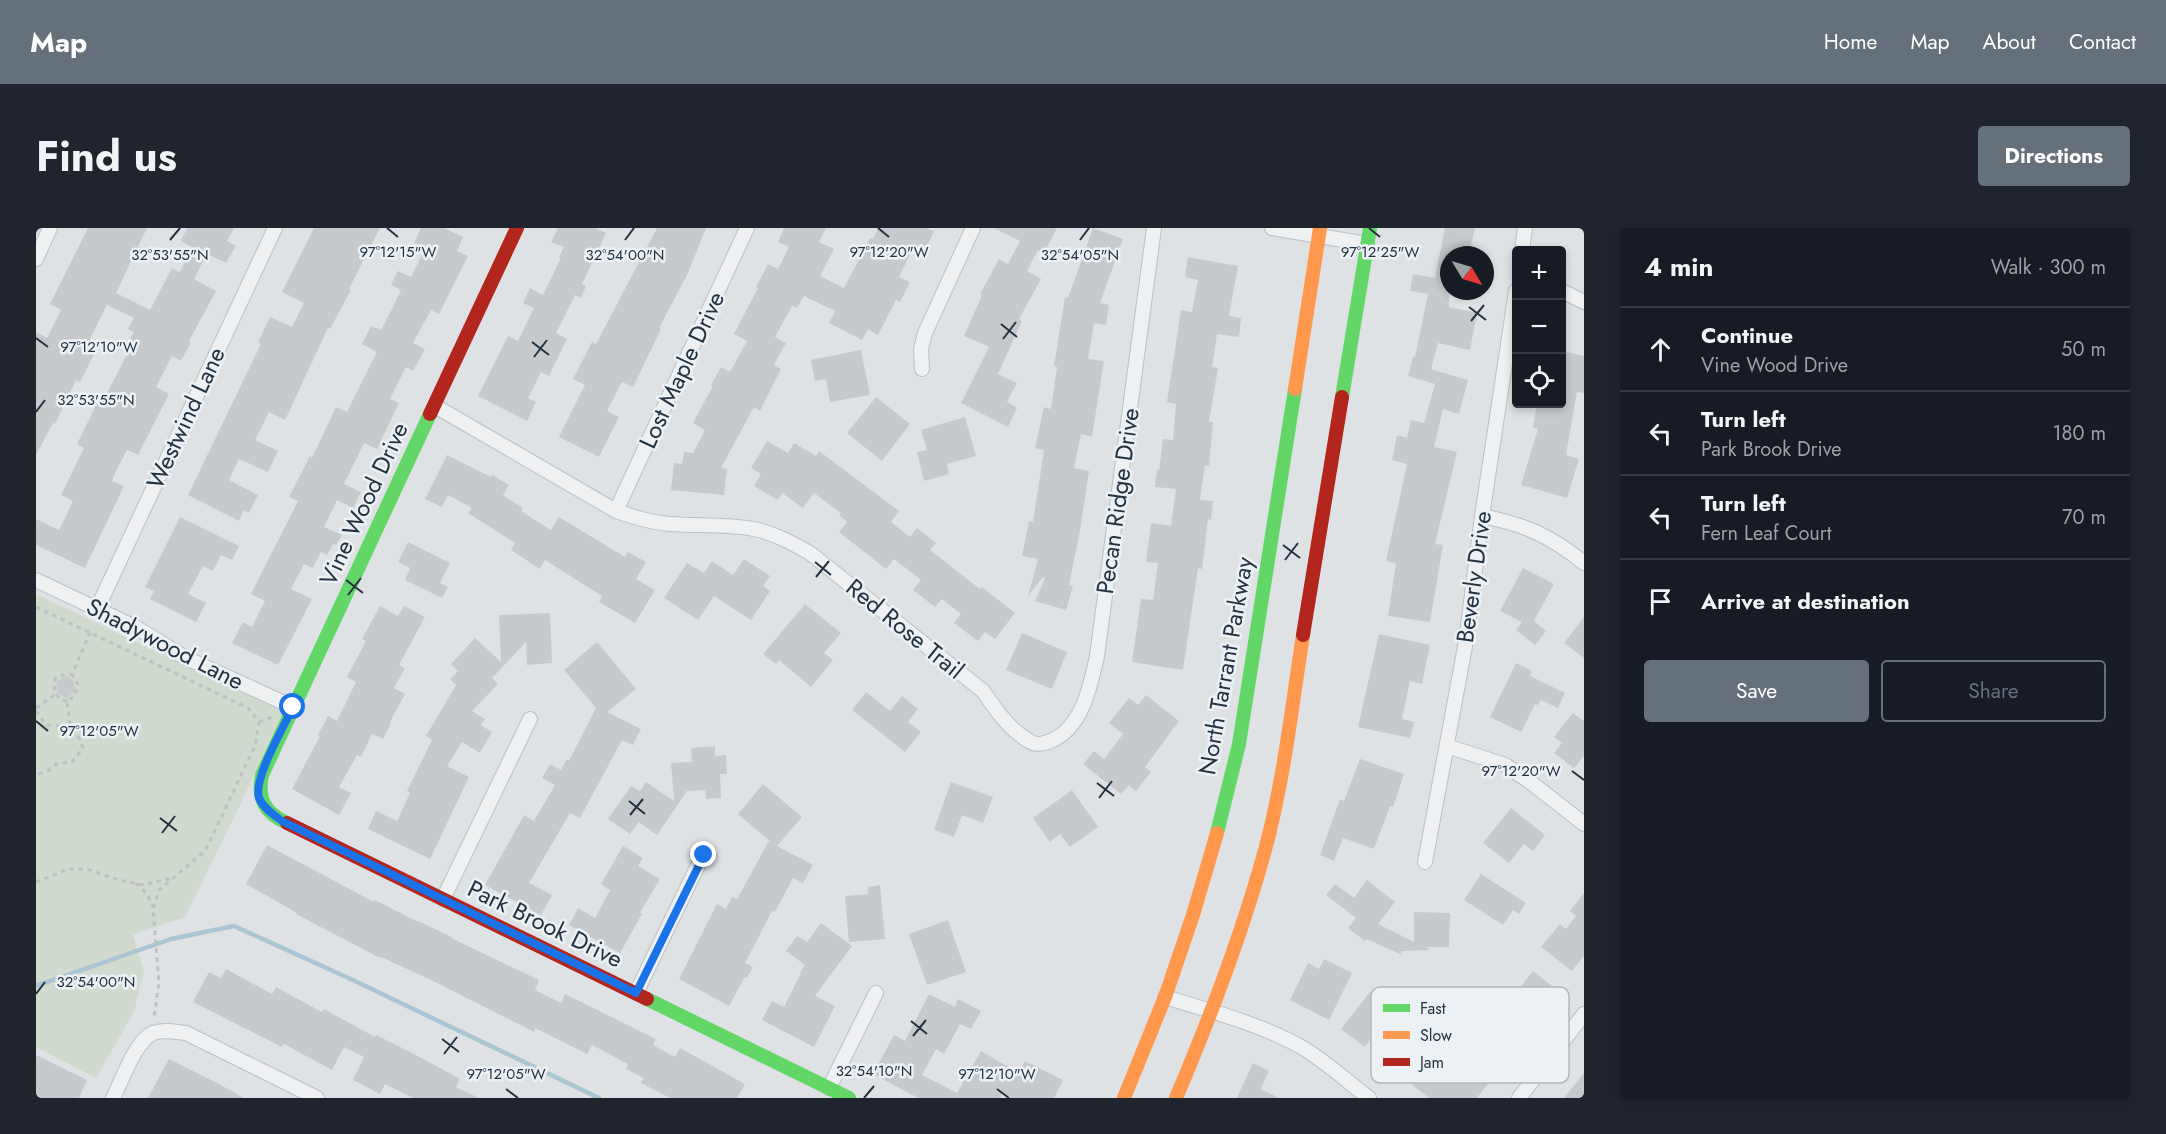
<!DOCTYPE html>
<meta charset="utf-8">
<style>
:root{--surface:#171b24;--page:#20242c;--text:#f1f3f6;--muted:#9ea1a6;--line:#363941;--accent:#66707a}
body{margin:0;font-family:Jost,sans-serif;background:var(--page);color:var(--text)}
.controls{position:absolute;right:18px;top:18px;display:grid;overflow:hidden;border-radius:6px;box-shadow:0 3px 9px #0003}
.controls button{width:54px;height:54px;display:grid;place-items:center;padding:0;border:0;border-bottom:2px solid var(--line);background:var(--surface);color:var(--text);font:30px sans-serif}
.compass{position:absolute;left:1404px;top:18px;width:54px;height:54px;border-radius:50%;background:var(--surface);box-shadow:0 3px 9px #0003;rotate:128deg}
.stop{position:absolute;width:18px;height:18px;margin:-14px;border:4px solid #1a73e8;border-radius:50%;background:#fff}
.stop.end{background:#1a73e8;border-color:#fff;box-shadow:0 2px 6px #0008}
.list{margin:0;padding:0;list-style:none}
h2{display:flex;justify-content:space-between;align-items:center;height:78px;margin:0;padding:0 24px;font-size:26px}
h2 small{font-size:20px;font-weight:400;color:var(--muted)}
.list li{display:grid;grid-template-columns:39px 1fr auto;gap:18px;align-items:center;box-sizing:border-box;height:84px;padding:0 24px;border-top:2px solid var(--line)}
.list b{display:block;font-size:22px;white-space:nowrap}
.list p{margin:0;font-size:20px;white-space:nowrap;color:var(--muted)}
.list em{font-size:20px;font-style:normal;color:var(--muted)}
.actions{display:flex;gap:12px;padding:18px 24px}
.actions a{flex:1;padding:14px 0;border:2px solid var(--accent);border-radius:6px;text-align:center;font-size:21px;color:var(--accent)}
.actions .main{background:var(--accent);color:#fff}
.icon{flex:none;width:33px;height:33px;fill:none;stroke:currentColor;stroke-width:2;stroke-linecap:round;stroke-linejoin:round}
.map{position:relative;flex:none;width:1548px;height:870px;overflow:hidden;border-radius:6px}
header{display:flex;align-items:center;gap:36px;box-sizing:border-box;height:84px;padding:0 30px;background:var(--accent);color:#fff}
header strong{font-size:28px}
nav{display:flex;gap:33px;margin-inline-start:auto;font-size:21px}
.intro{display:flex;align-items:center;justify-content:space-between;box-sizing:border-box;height:144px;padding:0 36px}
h1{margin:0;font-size:42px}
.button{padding:15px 27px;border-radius:6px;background:var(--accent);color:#fff;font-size:21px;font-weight:700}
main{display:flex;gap:36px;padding:0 36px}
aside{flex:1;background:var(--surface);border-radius:6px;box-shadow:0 3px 9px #0003}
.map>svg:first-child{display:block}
</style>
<header>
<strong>Map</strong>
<nav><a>Home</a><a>Map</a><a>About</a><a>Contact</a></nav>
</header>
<div class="intro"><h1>Find us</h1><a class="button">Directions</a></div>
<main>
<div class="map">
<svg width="1548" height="870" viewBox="0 0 1548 870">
<rect width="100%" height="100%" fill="#dfe2e5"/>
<path fill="#d1dace" d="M0 366 247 484 207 571 149 689 97 707 108 743 98 784 60 850 0 819Z"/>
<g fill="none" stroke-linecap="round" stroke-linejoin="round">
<path stroke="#aac5d4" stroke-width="4.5" d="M0 758 135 711 198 698 319 753 563 870"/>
</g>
<path fill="#c7cacd" d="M52 0H111L80 65 114 82 136 40 144 44 156 19 145 13 151 0H198L191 13 200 18 190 35 171 26 158 51 180 63 153 113 155 114 145 133 136 128 120 159 133 166 102 227 91 222 80 243 76 253 88 258 49 340 0 317V291L23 302 37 273 25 267 48 220 41 216 61 175 65 177 93 122 89 120 98 104 92 101 98 90 71 77 54 111 63 116 44 154 40 152 19 196 17 195 0 227V104L11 110 25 82 14 76Z
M278 0H344L313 61 315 62 294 101 292 100 249 192 233 184 219 212 242 223 232 244 203 231 193 252 222 267 213 285 208 282 203 293 152 267 225 116 222 114 234 89 256 99 268 75 246 64Z
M385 0H408L427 9 421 23 432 28 403 86 395 82 377 115 389 121 377 143 370 139 354 171 363 175 341 221 328 215 308 256 325 264 317 280 301 272 288 299 306 307 300 317 297 316 291 327 285 324 277 340 268 336 255 361 276 371 242 437 196 415 207 394 216 399 229 373 215 366 262 273 253 269 274 228 276 230 300 179 311 184 341 124 326 116 335 98 345 102 356 81 365 62 355 57 362 43 375 49 389 21 378 15Z
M522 0H559L570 5 546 56 550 58 545 70 539 67 520 105 531 111 513 148 505 144 492 170 500 174 491 193 442 168 472 108 482 113 498 80 487 75 494 60 507 67 525 30 523 29 528 19 515 14Z
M621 0H670L651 47 623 100 625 101 597 159 586 154 571 183 583 189 563 229 523 209 549 157 537 151 556 114 560 116Z
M748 0H790L783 14 798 21 784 48 808 60 834 10 837 11 842 0H890L898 3 889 23 878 18 863 49 874 54 864 74 860 72 842 107 832 101 826 112 793 95 799 83 768 68 761 80 756 78 739 109 750 115 738 137 745 141 724 183 718 179 685 240 691 241 688 267 635 262 638 235 646 236 648 224 657 225 669 202 657 195 677 158 675 157 685 139 694 144 711 113 698 106 722 60 720 59 732 36 742 41 753 19 742 14Z
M958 0H1021L1008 25 1002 22 991 43 1005 51 983 91 986 93 962 146 981 155 971 174 981 180 972 199 925 175 953 119 928 108 946 67 944 66 963 31 972 36 984 13Z
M1057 0 1087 11 1064 75 1073 77 1070 97 1058 95 1052 131 1068 133 1056 209 1045 206 1038 240 1053 243 1044 303 1033 357 1037 358 1030 382 999 373 1009 350 1007 349 992 368 1002 331 986 328 993 293 997 294 1008 222 999 220 1008 179 1015 181 1021 139 1018 138 1029 69 1032 70Z
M1409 0H1439L1433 27H1413V79L1441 85 1434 122 1402 115 1395 141 1432 152 1423 186 1407 181 1398 219 1421 224 1399 316 1407 317 1394 394 1352 388 1360 335 1350 333 1371 236 1356 232 1361 207 1371 210 1375 192 1388 195 1399 156 1372 148 1377 129H1379L1392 66 1374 63 1377 46 1399 50Z
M1152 29 1202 38 1193 88 1205 90 1203 109 1181 106 1176 139 1182 140 1173 194H1177L1173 238 1169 237 1164 272 1177 273 1175 292 1172 291 1166 341 1162 340 1147 442 1096 434 1105 371 1117 372 1122 335 1110 334 1115 295 1135 298 1140 261 1119 259 1121 241 1123 242 1127 211 1137 212 1140 176 1131 174 1145 82 1156 84 1162 52 1149 49Z
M825 122 834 167 794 174 790 151 779 153 775 132Z
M1526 123 1548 128V165L1541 164 1530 227 1543 231 1531 270 1485 257 1502 201 1497 200 1501 176H1526Z
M840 169 874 196 846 233 811 205Z
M929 189 940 228 911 236 913 246 888 253 881 224 891 222 885 202Z
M731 213 752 225 758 215 780 228 783 223 863 283 855 294 874 309 881 300 900 315 894 322 944 361 946 359 979 385 959 411 949 404 942 413 918 395 925 386 906 371 899 379 877 362 885 352 858 331 850 341 803 304 811 294 803 287 805 285 778 265 767 280 746 265 742 272 718 258 725 246 715 240Z
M411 227 455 249 456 247 473 257 467 267 487 280 485 283 515 302 523 289 589 329 592 324 610 334 600 351 619 362 599 395 563 374 566 368 509 332 504 341 475 322 479 315 432 285 436 280 412 267 406 279 389 271Z
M144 289 203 318 196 332 185 327 177 343 167 338 152 366 170 375 160 394 114 371 118 363 109 359Z
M372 314 414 335 404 355 412 359 406 370 369 352 374 340 362 334Z
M708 331 734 348 727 358 734 363 715 392 678 368 662 392 628 370 651 335 668 345 676 333 697 347Z
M1487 340 1518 356 1498 393 1510 403 1499 417 1480 402 1486 394 1464 383Z
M769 376 805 405 788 425 797 432 775 459 743 432 740 436 727 426Z
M344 378 362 388 368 378 389 389 363 437 369 440 358 460 369 466 354 494 355 495 347 511 336 506 325 529 321 527 303 559 315 565 303 587 256 561 284 508 282 507 292 488 301 493 320 454 311 449 330 413 326 411Z
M514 385 516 435 491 437 490 414 456 450 462 456 436 483 449 491 445 497 456 504 444 525 426 514 411 538 433 549 394 631 332 601 340 583 361 593 374 565 371 563 396 512 390 508 420 457 414 451 422 443 415 436 439 410 465 434 463 387Z
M1548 389V430L1528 415Z
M986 405 1031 424 1016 461 970 442Z
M1343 406 1394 417 1386 456 1374 453 1366 491 1378 494 1374 510 1322 499Z
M561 414 600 461 571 484 605 501 597 517 586 512 544 590 534 585 493 655 516 667 505 687 449 657 488 587 498 593 519 557 506 550 514 536 525 542 531 531 533 533 560 480 528 442Z
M1480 435 1496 443 1494 448 1529 465 1522 480 1505 472 1502 477 1499 476 1485 504 1454 489Z
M30 448 38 453 39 464 30 470 21 465 20 454Z
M830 464 854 483 866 468 882 481 872 494 885 504 869 524 816 482Z
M1110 467 1143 493 1109 539 1115 544 1100 563 1093 557 1085 566 1047 536 1058 523 1068 531 1087 506 1073 495 1093 470 1102 477Z
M1537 485 1548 493V528L1538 540 1518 525 1526 515 1518 509Z
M679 518V528L690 527 691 546H684L685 570 670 571 669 562 651 563 621 607 603 594 594 606 572 591 595 558 604 563 610 554 638 573 635 535 656 534 655 520Z
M1324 531 1368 546 1357 579 1354 578 1338 621 1307 610 1298 633 1284 627 1304 571 1308 573Z
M915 554 957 569 947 595 926 587 918 609 898 602Z
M727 556 766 589 741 618 777 637 767 655 757 650 739 684 736 683 709 735 717 739 711 750 709 749 693 778 643 751 681 676 690 681 696 669 701 671 733 613 736 615 702 586Z
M1036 562 1062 599 1034 619 1024 606 1014 614 997 590Z
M1475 580 1509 607 1497 623 1488 616 1473 635 1447 615Z
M231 617 338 674 339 672 382 694V693L416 709 415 710 503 752 499 762 525 775 529 766 620 811 617 817 639 829 644 820 709 856 701 870H634L605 855 608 850 590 841 592 836 556 817 551 826 499 800 498 804 395 752 345 729 344 730 260 686 261 685 210 656Z
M587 618 607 630 602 638 624 651 604 685 606 686 584 725 533 697 542 680 559 690 574 662 565 656Z
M1445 646 1490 675 1483 686 1477 682 1467 697 1428 672Z
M1331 652 1359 674 1342 696 1378 714V684L1414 685 1413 719H1389L1394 722 1366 723 1364 726 1331 711 1329 713 1312 700 1320 690 1290 667 1299 656 1318 670Z
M844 657 849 711 813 714 809 668 832 666V659Z
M1548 665V728L1536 743 1505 719 1524 696 1530 701 1540 688 1534 683Z
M912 692 930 744 891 757 873 706Z
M785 695 816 718 779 768 799 778 778 819 726 792 736 773 748 779 765 745 764 744 769 737 750 723 761 708 771 714Z
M1288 731 1316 745 1293 792 1254 772 1272 735 1283 741Z
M190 741 236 766 240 759 286 784 288 781 339 809 340 807 378 826 424 851 420 859 443 870H377L349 856 344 866 317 852 328 829 308 819 296 842 248 816 246 819 157 774 173 744 185 750Z
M1497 743 1521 762 1451 850 1454 853 1441 870H1393L1352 838 1360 828 1336 809 1329 819 1305 801 1334 764 1421 832 1435 814 1424 805 1447 776 1462 788Z
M893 766 919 779 922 771 945 783 935 801 924 796 908 826 900 821 886 847 921 865 945 823 983 845 989 833 1027 852 1018 870H976L967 865 964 870H882L837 846 858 807 869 813Z
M0 827 51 852 43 870H0Z
M133 831 183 856 208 870H112Z
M1217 835 1233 843 1225 861 1243 870H1201Z
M1548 845V870H1528Z"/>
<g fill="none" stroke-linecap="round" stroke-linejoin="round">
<defs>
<path id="street" d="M1236 0 1331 16
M1486 22 1489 0
M0 31 14 0
M1526 63 1548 74
M886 141 885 121 889 105 937 0
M399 178 580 283C598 289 616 295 635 296 662 298 691 296 718 301 738 305 756 315 774 325L947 463C960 482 974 503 995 514 1001 518 1010 515 1017 512 1047 497 1054 459 1061 428L1118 0
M580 283 711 0
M1446 288C1490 297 1513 307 1548 335
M0 352 101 400 150 430 257 479
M61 381 239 0
M1411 518 1469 537 1493 553 1548 596
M1389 634 1430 413 1446 288 1480 63
M407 671 494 491
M600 765 667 627
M1129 769C1171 782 1228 797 1267 820 1290 834 1311 853 1333 870
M793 860 840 765
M77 870C86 853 99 813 117 805 127 801 140 804 150 805L281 870
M1483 870 1548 786"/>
</defs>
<use href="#street" stroke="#bdc0c3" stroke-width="16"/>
<path stroke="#bec2c5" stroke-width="3" stroke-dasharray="4.5 4.5" stroke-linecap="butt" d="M0 379 212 480 223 494 219 518 169 623 123 662 117 681 123 755 118 789
M31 473 24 472C18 463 17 459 20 449L30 446 37 447
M0 480 20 466
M0 483 10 497 34 498 42 507 47 520 36 534 20 536 13 542 0 547
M223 494 236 489
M34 497 31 473 39 468 42 457 36 446 54 405
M0 654 33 641H51L83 652 108 657 139 649
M100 655 111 666 117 679"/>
<use href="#street" stroke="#eef0f2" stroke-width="14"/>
<path stroke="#63d668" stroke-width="14" d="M1306 169 1334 0
M251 595C229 585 221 571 226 547L394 186
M1181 605 1203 516 1259 161
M611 771 813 870"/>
<path stroke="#ff974d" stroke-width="14" d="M1259 161 1284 0
M1088 870 1129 769 1157 687 1181 605
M1140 870C1174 790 1206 706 1229 622 1248 552 1256 478 1267 407"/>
<path stroke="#b3261e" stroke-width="14" d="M394 186 481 0
M1267 407 1306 169
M251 595 611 771"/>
</g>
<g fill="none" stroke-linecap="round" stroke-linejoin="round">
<path stroke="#1a73e8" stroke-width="8" d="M257 479C248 499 217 550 223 570 227 580 238 587 246 593L600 765 668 627"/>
</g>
<path fill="none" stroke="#253340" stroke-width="2" d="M351 0 362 9M842 0 853 9M1333 0 1344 9M134 12 144 0M589 12 598 0M1044 12 1053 0M1433 79 1450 92M1435 93 1448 77M965 96 981 109M0 110 12 119M967 111 980 94M496 114 513 127M498 129 511 112M0 184 9 172M1247 317 1264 330M1249 332 1262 315M779 334 795 347M780 349 793 333M310 352 327 365M312 367 325 350M0 493 12 503M1536 543 1548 552M1061 555 1078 568M1063 570 1076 553M593 573 609 586M594 587 607 571M124 590 141 603M126 605 139 588M0 766 9 754M875 793 891 806M877 808 890 792M406 811 423 824M408 826 421 809M470 861 482 870M961 861 973 870M828 870 838 858"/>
<g text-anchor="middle" stroke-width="5" stroke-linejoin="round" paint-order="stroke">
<g font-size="24" fill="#253340" stroke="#ecf1f5">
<text transform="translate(646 142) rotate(-65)" y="8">Lost Maple Drive</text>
<text transform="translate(150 190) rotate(-65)" y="8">Westwind Lane</text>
<text transform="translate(1082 273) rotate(-82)" y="8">Pecan Ridge Drive</text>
<text transform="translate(328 276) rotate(-65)" y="8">Vine Wood Drive</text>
<text transform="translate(1438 349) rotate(-82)" y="8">Beverly Drive</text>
<text transform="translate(869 401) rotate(39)" y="8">Red Rose Trail</text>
<text transform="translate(129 416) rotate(27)" y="8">Shadywood Lane</text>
<text transform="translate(1190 438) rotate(-80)" y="8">North Tarrant Parkway</text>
<text transform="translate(509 696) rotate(26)" y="8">Park Brook Drive</text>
</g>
</g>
<rect x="1335" y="759" width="198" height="96" rx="9" fill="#ecf1f5" stroke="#b0b8bf" stroke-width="1.5"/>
<rect x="1347" y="776" width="27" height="8" fill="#63d668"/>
<rect x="1347" y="803" width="27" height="8" fill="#ff974d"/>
<rect x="1347" y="830" width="27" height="8" fill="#b3261e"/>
<g font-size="16" fill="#253340">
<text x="1384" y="786">Fast</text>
<text x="1384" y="813">Slow</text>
<text x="1384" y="840">Jam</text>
</g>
<g font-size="15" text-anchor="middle" fill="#253340" stroke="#ecf1f5" stroke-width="5" stroke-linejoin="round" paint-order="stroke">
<text x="362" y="29">97°12'15"W</text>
<text x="853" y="29">97°12'20"W</text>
<text x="1344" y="29">97°12'25"W</text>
<text x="1044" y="32">32°54'05"N</text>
<text x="134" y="32">32°53'55"N</text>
<text x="589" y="32">32°54'00"N</text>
<text x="63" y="124">97°12'10"W</text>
<text x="60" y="177">32°53'55"N</text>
<text x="63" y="508">97°12'05"W</text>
<text x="1485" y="548">97°12'20"W</text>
<text x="60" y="759">32°54'00"N</text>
<text x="838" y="848">32°54'10"N</text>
<text x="470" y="851">97°12'05"W</text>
<text x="961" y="851">97°12'10"W</text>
</g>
</svg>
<div class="controls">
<button>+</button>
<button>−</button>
<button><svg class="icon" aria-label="locate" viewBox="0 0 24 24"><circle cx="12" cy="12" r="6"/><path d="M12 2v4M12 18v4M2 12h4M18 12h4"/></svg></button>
</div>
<svg class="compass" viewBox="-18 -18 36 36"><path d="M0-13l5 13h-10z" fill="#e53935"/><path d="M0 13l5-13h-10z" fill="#9ea1a6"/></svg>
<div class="stop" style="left:257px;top:479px"></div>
<div class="stop end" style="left:668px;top:627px"></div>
</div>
<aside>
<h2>4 min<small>Walk · 300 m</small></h2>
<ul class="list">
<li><svg class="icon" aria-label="ahead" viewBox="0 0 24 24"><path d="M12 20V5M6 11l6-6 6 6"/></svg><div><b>Continue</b><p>Vine Wood Drive</p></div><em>50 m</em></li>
<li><svg class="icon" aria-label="left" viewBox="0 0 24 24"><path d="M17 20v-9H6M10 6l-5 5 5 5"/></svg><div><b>Turn left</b><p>Park Brook Drive</p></div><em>180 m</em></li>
<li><svg class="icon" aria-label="left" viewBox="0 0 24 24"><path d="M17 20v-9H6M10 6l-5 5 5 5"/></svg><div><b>Turn left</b><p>Fern Leaf Court</p></div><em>70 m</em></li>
<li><svg class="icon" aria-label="arrive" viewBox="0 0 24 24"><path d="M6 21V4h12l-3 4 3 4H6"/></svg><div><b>Arrive at destination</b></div></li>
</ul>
<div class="actions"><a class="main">Save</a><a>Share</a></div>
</aside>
</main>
